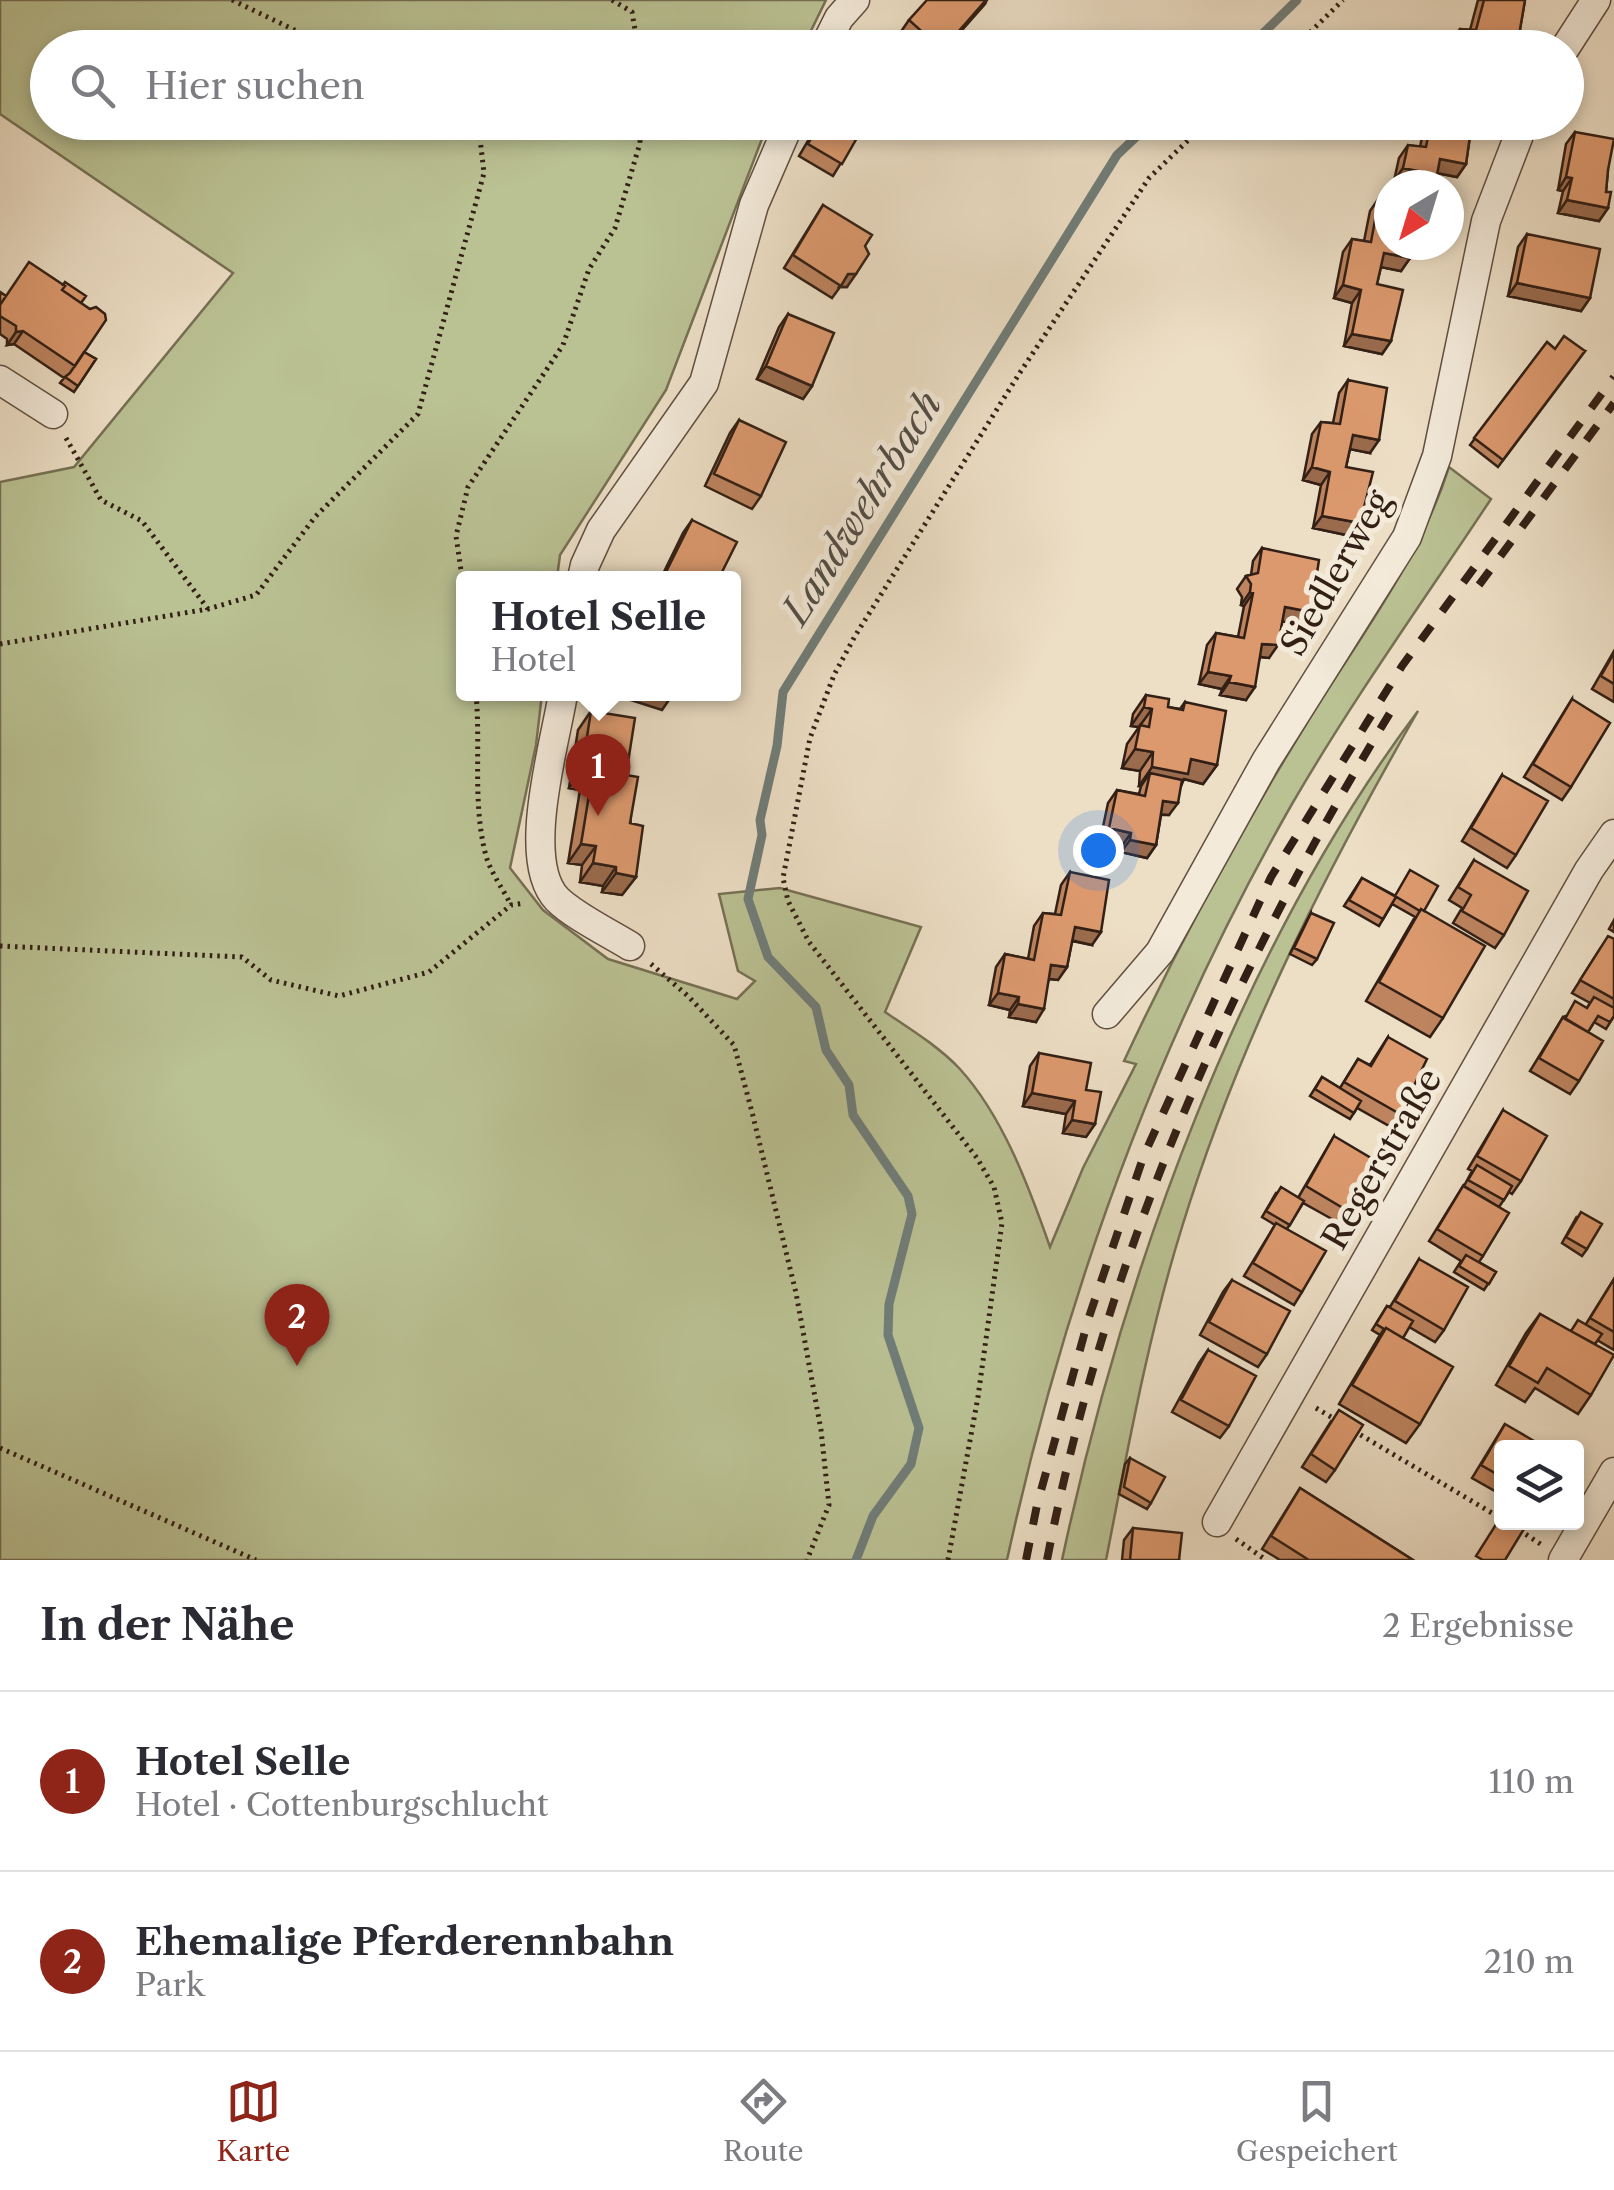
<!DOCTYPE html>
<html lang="de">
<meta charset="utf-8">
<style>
:root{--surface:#fff;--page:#f2f2f3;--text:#2b2b33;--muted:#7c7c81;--line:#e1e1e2;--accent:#8f2418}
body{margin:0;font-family:"Libre Caslon Text",serif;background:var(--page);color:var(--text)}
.controls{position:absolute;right:30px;bottom:30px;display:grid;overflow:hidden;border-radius:10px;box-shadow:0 5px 15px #0003}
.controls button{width:90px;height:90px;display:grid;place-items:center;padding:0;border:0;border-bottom:2px solid var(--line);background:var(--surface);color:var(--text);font:50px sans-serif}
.compass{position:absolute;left:1374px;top:170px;width:90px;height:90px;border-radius:50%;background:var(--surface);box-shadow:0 5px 15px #0003;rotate:218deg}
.you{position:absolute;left:1098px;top:850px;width:35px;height:35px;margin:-25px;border:8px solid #fff;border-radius:50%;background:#1a73e8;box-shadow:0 0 0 15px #1a73e833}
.badge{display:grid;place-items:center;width:65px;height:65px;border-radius:50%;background:var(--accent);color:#fff;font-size:32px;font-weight:700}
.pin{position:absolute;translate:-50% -82px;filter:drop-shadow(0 2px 5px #0008)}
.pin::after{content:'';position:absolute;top:52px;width:35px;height:30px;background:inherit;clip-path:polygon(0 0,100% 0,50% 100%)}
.popup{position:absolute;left:456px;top:571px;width:285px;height:130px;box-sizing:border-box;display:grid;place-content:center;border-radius:10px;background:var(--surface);filter:drop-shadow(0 2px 8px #0005);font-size:32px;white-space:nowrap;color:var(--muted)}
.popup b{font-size:38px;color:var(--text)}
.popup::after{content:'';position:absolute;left:50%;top:100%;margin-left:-20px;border:20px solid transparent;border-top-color:var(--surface)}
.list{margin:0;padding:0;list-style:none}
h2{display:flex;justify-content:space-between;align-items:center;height:130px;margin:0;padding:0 40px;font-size:42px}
h2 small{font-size:32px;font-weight:400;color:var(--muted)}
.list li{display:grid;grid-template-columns:65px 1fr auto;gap:30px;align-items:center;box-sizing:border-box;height:180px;padding:0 40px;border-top:2px solid var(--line)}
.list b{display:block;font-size:38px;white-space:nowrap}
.list p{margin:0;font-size:32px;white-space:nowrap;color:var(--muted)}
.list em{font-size:32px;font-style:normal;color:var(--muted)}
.icon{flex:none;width:55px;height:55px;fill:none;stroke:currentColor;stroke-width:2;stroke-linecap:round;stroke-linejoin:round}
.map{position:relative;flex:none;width:1614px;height:1560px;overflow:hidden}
.search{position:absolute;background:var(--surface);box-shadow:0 5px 15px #0003;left:30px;right:30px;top:30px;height:110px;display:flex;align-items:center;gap:25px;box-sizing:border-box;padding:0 35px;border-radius:55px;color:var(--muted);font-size:38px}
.sheet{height:490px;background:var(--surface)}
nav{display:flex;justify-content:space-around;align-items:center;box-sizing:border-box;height:140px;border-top:2px solid var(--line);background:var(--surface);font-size:28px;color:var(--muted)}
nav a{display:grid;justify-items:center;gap:5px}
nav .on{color:var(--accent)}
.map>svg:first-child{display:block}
</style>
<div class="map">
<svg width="1614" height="1560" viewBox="0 0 1614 1560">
<rect width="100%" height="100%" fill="#eddfc6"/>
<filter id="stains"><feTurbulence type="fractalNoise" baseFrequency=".002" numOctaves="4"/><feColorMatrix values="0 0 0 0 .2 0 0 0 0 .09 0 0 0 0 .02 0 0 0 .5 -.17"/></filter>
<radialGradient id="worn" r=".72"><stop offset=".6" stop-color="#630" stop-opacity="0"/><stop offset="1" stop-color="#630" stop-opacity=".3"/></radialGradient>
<path fill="#bac193" stroke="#767054" stroke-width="2.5" d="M0 0H826L803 47 48 48V122L768 123 666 390 560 555 557 578H463V694H542L536 745 510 868 543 910 608 959 737 999 755 981 738 971 719 894 780 888 921 927 885 1012C910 1029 938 1046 959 1068 1003 1116 1029 1187 1050 1247L1083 1168 1136 1064 1124 1061C1178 945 1238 835 1305 726 1357 640 1418 564 1449 467L1491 499C1424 600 1353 699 1292 804 1157 1040 1065 1294 1007 1560H0V482L74 467 233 273 0 114Z
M1418 711C1323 876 1238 1045 1182 1227 1148 1336 1128 1448 1106 1560H1062C1124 1271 1239 949 1418 711Z"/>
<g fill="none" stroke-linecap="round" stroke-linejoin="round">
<path stroke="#707d79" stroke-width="9" d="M1248 48 1297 0
M856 1560 873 1516 911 1464 919 1428 888 1335 889 1304 912 1214 908 1196 853 1115 849 1085 826 1050 816 1007 768 957 748 899 762 835 760 820 777 746 783 692 1117 155 1152 122"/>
<defs>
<path id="minor" d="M824 48 839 18 855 0
M1565 48 1596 0
M0 380 53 414
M582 578 585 565 601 530 704 383 754 205 790 122
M563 694C555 744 520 860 557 899 574 916 609 933 630 946
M1107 1014 1160 952 1266 761 1407 537 1437 456 1486 221 1524 122
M1217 1522 1589 870 1614 834
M1563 1560 1614 1472"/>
</defs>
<use href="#minor" stroke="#614f41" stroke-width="31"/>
<path stroke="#321f15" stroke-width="5" stroke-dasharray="2.5 5" stroke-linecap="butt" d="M232 0 332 48
M612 0 632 12 638 48
M1294 48 1343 0
M66 438 101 500 142 521 208 609
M463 584 456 536 468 487 563 345 589 269 615 228 640 143V122
M0 644 208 609 256 595 315 517 418 414 484 173 479 130 469 122
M476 694C481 748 472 803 486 856 491 873 503 889 511 905
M0 946 242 957 271 980 339 996 429 972 511 905 525 903
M651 964 688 996 734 1045 752 1112 796 1293 821 1430 829 1505 807 1560
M1316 1408 1336 1420
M1354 1431 1502 1519
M0 1448 256 1560
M1507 1522 1542 1545
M1236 1539 1266 1560
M948 1560 978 1397 1002 1223 994 1187 977 1158 809 942 788 901 783 878 810 738 834 675 855 636 1019 374 1149 178 1207 122"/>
<use href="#minor" stroke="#f3eada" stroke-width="28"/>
<path stroke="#321f15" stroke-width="8" stroke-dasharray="18 18" stroke-linecap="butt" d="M1479 585 1614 403
M1026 1560 1037 1505 1089 1317 1144 1155 1271 877 1402 666 1614 377
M1047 1560C1106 1254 1231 973 1393 708"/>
</g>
<path fill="#bd845f" stroke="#321f15" stroke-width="2.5" d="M1478 0H1525L1517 47 1449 48 1451 41 1460 29 1470 30Z
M984 5 946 48H917L900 33 909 20Z
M819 122H866L833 176 799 156Z
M1425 122H1472L1466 164 1457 177 1437 173 1394 181 1399 158 1408 145 1420 147Z
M1575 132 1608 170 1606 192 1608 208 1599 221 1558 213 1563 191 1558 190 1566 144Z
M1379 198 1410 258 1401 271 1381 267 1377 284 1391 341 1382 354 1344 346 1352 303 1334 298 1343 252 1352 239 1364 241 1370 211Z
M823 205 865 246 847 287H840L832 298 784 268Z
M1527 234 1590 298 1581 311 1508 296 1518 247Z
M0 292 6 296 81 303 84 352 96 359 74 392 60 383 64 378 14 344 7 345V339L0 334Z
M788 314 812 386 803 399 757 379 779 327Z
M1547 342 1555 349 1585 351 1498 467 1470 445Z
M1348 380 1370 453 1350 449 1346 467 1360 523 1351 536 1313 528 1321 485 1303 480 1312 434 1321 422 1333 423 1339 393Z
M739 420 761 496 752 509 705 486 730 433Z
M692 520 719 578H661L683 533Z
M1262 548 1302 625 1282 621 1269 658 1260 657 1246 700 1220 695 1222 689 1199 684 1207 645 1216 633 1238 637 1244 606 1241 605 1242 597 1237 589 1246 576 1251 575 1253 561Z
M1614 651V702L1592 689Z
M1146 695 1168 707 1180 709 1185 702 1217 765 1203 784 1184 779 1169 815H1161L1156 845 1147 858 1121 852 1122 846 1100 841 1108 803 1117 790 1139 794 1141 786H1139L1140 771 1122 768 1127 744 1139 727 1131 726 1133 714Z
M1572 699 1571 787 1562 800 1524 777Z
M591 711 626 775 636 877 622 895 602 892 603 886 580 882 582 865 568 863 580 790 569 788 578 730Z
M1502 775 1516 855 1507 868 1462 841Z
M1474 860 1504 935 1495 948 1453 923 1462 908 1449 900Z
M1070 872 1092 945 1072 941 1067 967 1058 980 1049 979 1036 1022 1009 1017 1010 1010 989 1005 996 967 1005 954 1028 959 1034 926 1043 913 1055 914 1061 885Z
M1362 878 1424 911 1443 1018 1430 1037 1366 1001 1415 917 1392 904 1379 926 1344 906Z
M1311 913 1317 959 1312 965 1290 954Z
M1614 920V932L1609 929Z
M1614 939V1016L1606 1029 1594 1022 1588 1032 1579 1081 1570 1094 1530 1071 1563 1017 1587 1008 1590 1003 1572 993 1600 949Z
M1388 1037 1400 1114 1391 1127 1357 1108 1350 1119 1310 1096 1322 1077 1340 1088 1358 1059 1370 1065Z
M1039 1053 1086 1090 1095 1124 1086 1137 1063 1133 1066 1114 1023 1106 1030 1066Z
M1503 1110 1521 1181 1512 1194 1509 1192 1499 1207 1464 1186 1472 1171 1468 1169Z
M1334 1136 1348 1211 1339 1223 1303 1203 1287 1229 1302 1292 1294 1305 1244 1276 1275 1225 1262 1217 1276 1193 1298 1198Z
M1463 1186 1483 1256 1479 1262 1496 1272 1484 1290 1454 1272 1461 1261 1429 1241Z
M1576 1218 1587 1249 1582 1256 1562 1243Z
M1419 1259 1444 1330 1435 1342 1409 1327 1403 1338 1420 1424 1406 1443 1339 1404 1380 1335 1372 1330 1387 1306 1390 1307Z
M1614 1279V1350L1597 1340 1595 1344 1591 1395 1578 1414 1535 1388 1525 1402 1496 1385 1526 1333 1540 1314 1570 1331 1586 1324Z
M1232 1280 1267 1354 1258 1367 1200 1335 1223 1292Z
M1208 1350 1229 1426 1220 1438 1172 1412 1199 1363Z
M1330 1423 1335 1470 1326 1482 1302 1467Z
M1505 1424 1502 1448V1495L1472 1478Z
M1130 1458 1151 1503 1147 1509 1119 1494 1125 1464Z
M1300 1488 1413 1560H1280L1262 1549Z
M1133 1528 1179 1560H1122L1124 1540Z"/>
<path fill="#9a6b4d" stroke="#321f15" stroke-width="2.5" d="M986 0H987L984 5 946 48H944Z
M1491 42 1517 48H1487Z
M1440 159 1466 164 1457 177 1431 172Z
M1403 168 1437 175 1430 185H1415L1394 181Z
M1566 177 1572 178 1563 191 1558 190Z
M1567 200 1608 208 1599 221 1558 213Z
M1384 253 1410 258 1401 271 1375 266Z
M848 274H856L847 287H839Z
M1517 283 1590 298 1581 311 1508 296Z
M1343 285 1361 290 1352 303 1334 298Z
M23 331 14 344 7 345 16 332Z
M1352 334 1391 341 1382 354 1344 346Z
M766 366 812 386 803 399 757 379Z
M1353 435 1379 440 1370 453 1344 448Z
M1312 467 1330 472 1321 485 1303 480Z
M1322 516 1360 523 1351 536 1313 528Z
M1250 592 1253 593 1244 606 1241 605Z
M1285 607 1311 612 1302 625 1276 620Z
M1262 644 1278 645 1269 658 1253 656Z
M1208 672 1231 676 1222 689 1199 684Z
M1229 682 1255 687 1246 700 1220 695Z
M612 694H660L671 697 662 710Z
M1144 707 1152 709 1139 727 1131 726Z
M1135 749 1153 752 1140 771 1122 768Z
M1191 759 1217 765 1203 784 1184 779 1174 793 1150 773 1141 786H1139L1152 767Z
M582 769 593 771 580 790 569 788Z
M1163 801 1178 803 1169 815 1154 814Z
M1109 828 1131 833 1122 846 1100 841Z
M1130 840 1156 845 1147 858 1121 852Z
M581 844 596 846 582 865 568 863Z
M593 863 616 867 603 886 580 882Z
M616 873 636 877 622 895 602 892Z
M1075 927 1101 932 1092 945 1066 939Z
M1051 965 1067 967 1058 980 1042 978Z
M998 993 1019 997 1010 1010 989 1005Z
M1018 1004 1044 1009 1036 1022 1009 1017Z
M1032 1093 1075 1101 1066 1114 1023 1106Z
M1072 1120 1095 1124 1086 1137 1063 1133Z"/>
<path fill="#dc996e" stroke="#321f15" stroke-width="2.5" d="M927 0H986L944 48H940L909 20Z
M1484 0H1525L1517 47 1491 42 1490 48H1456L1460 29 1476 30Z
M820 122H866L842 164 808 144Z
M1431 122H1472L1466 164 1440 159 1437 175 1403 168 1408 145 1426 147Z
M1575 132 1614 139 1608 170 1606 192H1611L1608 208 1567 200 1572 178 1566 177Z
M1379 198 1389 200V245H1412L1410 258 1384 253 1377 284 1403 290 1391 341 1352 334 1361 290 1343 285 1352 239 1371 242Z
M823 205 872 235 865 246 869 254 856 274H848L841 286 793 255Z
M1527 234 1600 249 1590 298 1517 283Z
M29 262 65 286 62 290 90 309 96 307 105 314 106 320 75 366 23 331 16 332V326L0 316V305Z
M65 282 86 296 81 303 62 290 65 286 63 285Z
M0 292 6 296 0 305Z
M788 314 834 333 812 386 766 366Z
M1564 336 1585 351 1503 460 1474 438 1547 342 1555 349Z
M84 352 96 359 78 386 65 377 70 373Z
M1348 380 1387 388 1379 440 1353 435 1346 467 1373 472 1360 523 1322 516 1330 472 1312 467 1321 422 1340 424Z
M739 420 786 442 761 496 714 474Z
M692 520 737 542 719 578H680L666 572Z
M1262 548 1319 560 1311 612 1285 607 1278 645 1262 644 1255 687 1229 682 1231 676 1208 672 1216 633 1244 638 1253 593 1250 592 1251 584 1246 576 1258 573Z
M1614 653V684L1601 676Z
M1146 695 1169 699 1168 707 1183 710 1185 702 1226 711 1217 765 1191 759 1188 774 1152 767 1153 752 1135 749 1140 725 1149 727 1152 709 1144 707Z
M1572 699 1610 723 1571 787 1533 764Z
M591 711 635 718 626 775 638 777 630 823 643 826 636 877 616 873V867L593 863 596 846 581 844 593 771 582 769Z
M1150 773 1182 780 1178 803 1163 801 1156 845 1130 840 1131 833 1109 828 1117 790 1145 796Z
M1502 775 1548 801 1516 855 1471 828Z
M1474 860 1528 891 1504 935 1462 911 1471 895 1458 887Z
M1410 870 1438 886 1424 911 1421 909 1420 911 1395 896Z
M1070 872 1109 880 1101 932 1075 927 1067 967 1051 965 1044 1009 1018 1004 1019 997 998 993 1005 954 1034 960 1043 913 1061 915Z
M1362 878 1396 897 1383 919 1349 900Z
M1421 909 1485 946 1443 1018 1379 982Z
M1311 913 1334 923 1317 959 1294 948Z
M1608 936 1614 939V999L1580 980Z
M1594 997 1614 1008V1016L1610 1022 1598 1016 1588 1032 1565 1019 1575 1001 1587 1008Z
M1563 1017 1603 1041 1579 1081 1539 1058Z
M1388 1037 1427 1059 1400 1114 1344 1082 1358 1059 1371 1066Z
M1039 1053 1091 1063 1086 1090 1101 1092 1095 1124 1072 1120 1075 1101 1032 1093Z
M1322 1077 1361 1101 1354 1113 1315 1089Z
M1503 1110 1547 1136 1521 1181 1477 1156Z
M1334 1136 1376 1161 1348 1211 1306 1186Z
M1477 1165 1512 1186 1504 1200 1468 1180Z
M1463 1186 1509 1213 1483 1256 1437 1229Z
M1281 1187 1304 1201 1290 1225 1266 1211Z
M1581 1212 1602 1224 1587 1249 1566 1237Z
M1276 1223 1326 1251 1302 1292 1253 1263Z
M1466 1255 1496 1272 1489 1284 1459 1266Z
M1419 1259 1468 1287 1444 1330 1395 1301Z
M1614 1279V1332L1590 1318Z
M1232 1280 1290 1311 1267 1354 1209 1322Z
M1387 1306 1413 1321 1403 1338 1386 1328 1377 1340 1384 1329 1376 1324Z
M1540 1314 1614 1355 1591 1395 1547 1368 1538 1383 1509 1366Z
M1578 1320 1602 1334 1595 1344 1571 1331Z
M1386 1328 1453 1367 1420 1424 1352 1385Z
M1208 1350 1256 1376 1229 1426 1181 1400Z
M1339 1410 1363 1425 1335 1470 1311 1454Z
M1505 1424 1546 1448H1502V1477L1481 1465Z
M1130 1458 1165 1477 1151 1503 1124 1487Z
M1300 1488 1413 1560H1309L1271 1536Z
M1502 1515V1522H1525L1527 1524 1505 1560H1483L1476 1556Z
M1133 1528 1182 1533 1179 1560H1130Z"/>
<g text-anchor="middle" stroke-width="10" stroke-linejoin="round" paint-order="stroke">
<g font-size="35" fill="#321f15" stroke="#f3eada">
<text transform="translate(1336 573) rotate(-60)" y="12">Siedlerweg</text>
<text transform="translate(1382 1159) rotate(-60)" y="12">Regerstraße</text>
</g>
<g font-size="38" font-style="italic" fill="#514e47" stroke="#f3eada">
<text transform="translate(862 508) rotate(-58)" y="13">Landwehrbach</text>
</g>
</g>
<rect width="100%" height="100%" filter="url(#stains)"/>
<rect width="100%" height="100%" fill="url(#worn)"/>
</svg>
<div class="controls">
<button><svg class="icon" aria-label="layers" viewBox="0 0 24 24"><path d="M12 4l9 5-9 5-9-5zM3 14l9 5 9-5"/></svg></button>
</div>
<svg class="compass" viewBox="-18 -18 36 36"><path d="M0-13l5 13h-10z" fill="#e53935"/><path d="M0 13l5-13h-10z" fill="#7c7c81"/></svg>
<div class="you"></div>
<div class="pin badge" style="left:598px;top:816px">1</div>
<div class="popup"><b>Hotel Selle</b>Hotel</div>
<div class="pin badge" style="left:297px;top:1366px">2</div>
<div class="search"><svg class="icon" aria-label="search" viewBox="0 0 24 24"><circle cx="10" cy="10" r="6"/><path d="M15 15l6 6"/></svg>Hier suchen</div>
</div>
<section class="sheet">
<h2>In der Nähe<small>2 Ergebnisse</small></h2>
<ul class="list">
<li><span class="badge">1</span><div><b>Hotel Selle</b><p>Hotel · Cottenburgschlucht</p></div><em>110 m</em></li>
<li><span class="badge">2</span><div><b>Ehemalige Pferderennbahn</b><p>Park</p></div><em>210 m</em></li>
</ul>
</section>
<nav>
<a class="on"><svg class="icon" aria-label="map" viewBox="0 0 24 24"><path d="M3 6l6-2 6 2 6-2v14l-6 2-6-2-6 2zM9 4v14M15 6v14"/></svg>Karte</a>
<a><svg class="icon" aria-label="directions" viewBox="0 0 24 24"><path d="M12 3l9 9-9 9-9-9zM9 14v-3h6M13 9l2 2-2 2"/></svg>Route</a>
<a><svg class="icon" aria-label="saved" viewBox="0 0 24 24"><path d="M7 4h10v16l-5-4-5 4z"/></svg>Gespeichert</a>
</nav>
